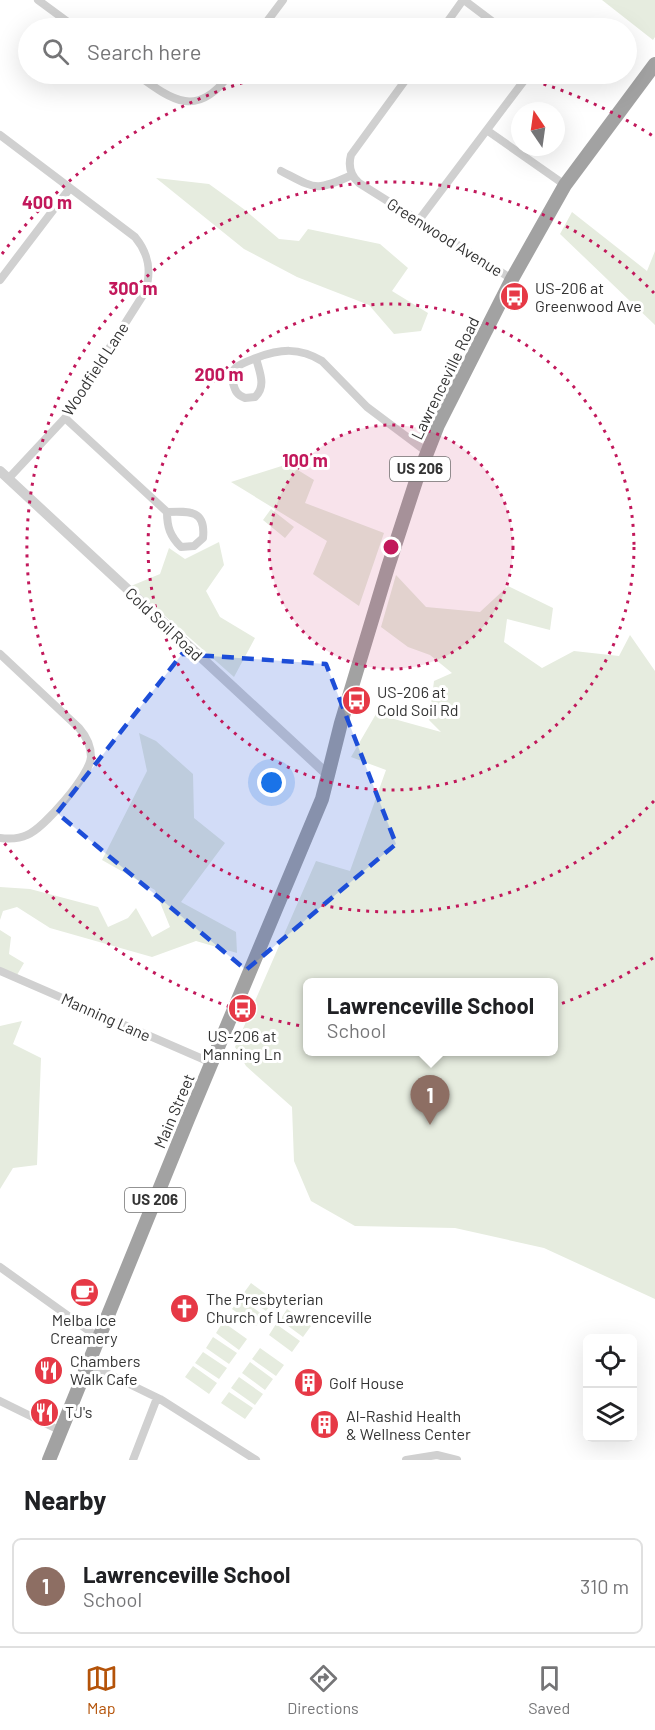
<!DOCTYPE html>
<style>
:root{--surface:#fff;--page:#f2f2f2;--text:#202124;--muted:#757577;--line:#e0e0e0;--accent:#b45309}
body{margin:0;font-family:Barlow,sans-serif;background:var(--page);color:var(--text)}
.controls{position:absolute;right:18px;bottom:18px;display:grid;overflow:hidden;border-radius:9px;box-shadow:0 6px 24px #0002}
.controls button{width:54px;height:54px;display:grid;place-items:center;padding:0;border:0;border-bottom:2px solid var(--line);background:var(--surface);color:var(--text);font:30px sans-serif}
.compass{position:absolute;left:511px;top:102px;width:54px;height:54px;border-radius:50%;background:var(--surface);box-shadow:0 6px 24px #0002;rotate:347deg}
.you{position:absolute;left:272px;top:783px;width:21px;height:21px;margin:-15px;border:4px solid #fff;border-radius:50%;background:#1a73e8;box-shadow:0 0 0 9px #1a73e833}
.badge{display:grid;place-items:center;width:39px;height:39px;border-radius:50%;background:var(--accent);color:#fff;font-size:20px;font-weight:700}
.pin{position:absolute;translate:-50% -50px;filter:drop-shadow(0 2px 3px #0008)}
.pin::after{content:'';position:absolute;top:32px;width:21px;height:18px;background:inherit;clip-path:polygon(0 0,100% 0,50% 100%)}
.popup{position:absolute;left:303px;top:978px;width:255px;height:78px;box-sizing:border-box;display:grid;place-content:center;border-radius:9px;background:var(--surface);filter:drop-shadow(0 2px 4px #0005);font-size:20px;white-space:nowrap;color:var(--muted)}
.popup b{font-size:22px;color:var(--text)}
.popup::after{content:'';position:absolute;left:50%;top:100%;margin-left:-12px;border:12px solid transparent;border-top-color:var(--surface)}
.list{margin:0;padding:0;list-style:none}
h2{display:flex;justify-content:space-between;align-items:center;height:78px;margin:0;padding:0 24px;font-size:26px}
h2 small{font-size:20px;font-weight:400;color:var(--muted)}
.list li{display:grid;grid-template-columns:39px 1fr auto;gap:18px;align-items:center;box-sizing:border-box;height:96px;margin:0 12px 12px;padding:0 12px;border:2px solid var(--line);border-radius:9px}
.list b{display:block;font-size:22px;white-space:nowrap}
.list p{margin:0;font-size:20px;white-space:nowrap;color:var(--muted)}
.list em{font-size:20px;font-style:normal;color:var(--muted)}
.icon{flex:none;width:33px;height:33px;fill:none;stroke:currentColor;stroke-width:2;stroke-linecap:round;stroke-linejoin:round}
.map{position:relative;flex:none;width:655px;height:1460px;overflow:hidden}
.search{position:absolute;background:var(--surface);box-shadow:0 6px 24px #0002;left:18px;right:18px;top:18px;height:66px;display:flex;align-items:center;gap:15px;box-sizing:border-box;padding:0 21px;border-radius:33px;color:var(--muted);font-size:22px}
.sheet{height:186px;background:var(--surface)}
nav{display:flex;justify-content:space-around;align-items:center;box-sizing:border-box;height:84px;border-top:2px solid var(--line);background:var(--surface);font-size:16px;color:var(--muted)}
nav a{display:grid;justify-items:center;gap:3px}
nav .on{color:var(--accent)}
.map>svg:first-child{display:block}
</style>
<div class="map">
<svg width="655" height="1460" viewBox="0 0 655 1460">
<rect width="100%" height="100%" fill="#fff"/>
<path fill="#e6ecdf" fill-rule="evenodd" d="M602 0H655V37L653 40Z
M156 178 209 184 245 210 279 239 299 241 308 229 380 244 408 268 392 291 428 313 421 331 394 334 369 305 297 277 244 249Z
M572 212 647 271 655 251V325L560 234Z
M288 464 314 480 305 503 384 533 359 606 313 574 327 541 231 482Z
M271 509 294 527 285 538 263 520Z
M219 542 224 565 206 591 220 617 255 638 234 677 131 586 160 574 169 548 185 559Z
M396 575 426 607 480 612 508 586 553 608 550 630 507 619 504 642 542 668 574 651 619 656 630 635 655 671V1299L544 1248 455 1228 355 1226 311 1201 294 1161 292 1107 246 1066 235 1047 316 861 350 871 386 770 351 757 376 714 441 732 429 720 434 681 452 673 430 655 408 647 381 627ZM307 982H553V1052H307Z
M139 733 156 741 193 774 194 818 225 843 181 902 236 932 237 953 196 941 152 957 50 928 17 907 3 911 0 920V887L30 889 98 907 108 927 128 918 136 908 152 937 170 927 155 890 102 860 147 771Z
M0 930 11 937 9 954 24 963 17 975 0 968Z
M22 1021 13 1044 41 1058 37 1165 13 1168 0 1189V1026Z
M251 1283 274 1300 266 1311 243 1294Z
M240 1298 263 1315 256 1326 232 1309Z
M287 1309 311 1326 303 1337 280 1320Z
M223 1322 247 1339 239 1350 216 1333Z
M276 1324 300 1341 292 1352 269 1335Z
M213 1337 237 1353 229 1364 206 1348Z
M260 1348 284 1365 276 1376 252 1359Z
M203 1352 227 1368 219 1379 195 1363Z
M250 1362 273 1379 265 1390 242 1373Z
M193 1366 217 1383 209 1394 185 1377Z
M239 1377 263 1394 255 1405 231 1388Z
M229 1392 253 1408 245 1419 221 1403Z"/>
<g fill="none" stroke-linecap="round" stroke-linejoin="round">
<path stroke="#d0d0d0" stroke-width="8" d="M38 0 76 28
M464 0 501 28
M262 28 283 0
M443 28 463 0
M136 74C173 101 197 119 230 74
M410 74 351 155C348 166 350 175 359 183L512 279
M488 131 565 185
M0 135 135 237C149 254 152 271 145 292L65 418 8 479
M281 171C316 189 315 192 352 175
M419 220 529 74
M0 280 70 188
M256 358C280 349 299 347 322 361L367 407 427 452
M256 358C259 371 267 386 255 397L245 398C237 395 235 391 233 383 227 367 243 363 256 358Z
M65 418 167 512C167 527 170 536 181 547L194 546 203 538C206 510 190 511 167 512
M0 654 79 728C86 736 91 746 91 757 90 775 44 828 27 835 19 839 9 839 0 838
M0 971 212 1063
M0 1267 99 1338
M88 1364 160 1399 256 1460
M0 1401 61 1431
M133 1460 157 1398
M406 1460 437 1455 457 1460"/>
<path stroke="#d0d0d0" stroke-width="10" d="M0 471 328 775"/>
<path stroke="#a2a2a2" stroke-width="14" d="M49 1460 188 1119 322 799 341 723 388 567 416 481 438 425 512 279 565 185 655 64"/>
</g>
<path fill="#1d4ed8" fill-opacity="0.2" stroke="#1d4ed8" stroke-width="4.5" stroke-dasharray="12 8" stroke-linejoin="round" d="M182 654 326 664 396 844 246 970 57 813Z"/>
<circle cx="391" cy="547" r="122" fill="#c2185b" fill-opacity=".12"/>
<g fill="none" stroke="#c2185b" stroke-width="3" stroke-dasharray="3 6">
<circle cx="391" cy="547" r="122"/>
<circle cx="391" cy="547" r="243"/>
<path d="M654 801A365 365 0 1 1 654 293"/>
<path d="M653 958A487 487 0 0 1 2 840M2 254A487 487 0 0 1 273 74M509 74A487 487 0 0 1 653 136"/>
</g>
<defs>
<symbol id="bus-disc" viewBox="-11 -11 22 22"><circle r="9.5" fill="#e63946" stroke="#fff"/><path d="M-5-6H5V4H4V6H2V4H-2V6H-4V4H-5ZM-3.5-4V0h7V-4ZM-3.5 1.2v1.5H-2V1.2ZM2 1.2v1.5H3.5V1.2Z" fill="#fff"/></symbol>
<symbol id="cafe-disc" viewBox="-11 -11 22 22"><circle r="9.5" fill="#e63946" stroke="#fff"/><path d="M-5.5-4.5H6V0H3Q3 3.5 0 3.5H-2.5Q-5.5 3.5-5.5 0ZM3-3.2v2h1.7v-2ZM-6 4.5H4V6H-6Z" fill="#fff"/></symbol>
<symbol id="church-disc" viewBox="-11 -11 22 22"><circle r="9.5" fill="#e63946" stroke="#fff"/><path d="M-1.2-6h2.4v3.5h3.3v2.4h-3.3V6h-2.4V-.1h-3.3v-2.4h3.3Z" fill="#fff"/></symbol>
<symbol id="restaurant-disc" viewBox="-11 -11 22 22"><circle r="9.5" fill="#e63946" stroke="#fff"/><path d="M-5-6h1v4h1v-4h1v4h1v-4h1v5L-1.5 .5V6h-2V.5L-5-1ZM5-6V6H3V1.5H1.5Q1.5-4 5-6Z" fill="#fff"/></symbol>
<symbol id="building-disc" viewBox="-11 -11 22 22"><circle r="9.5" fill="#e63946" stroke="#fff"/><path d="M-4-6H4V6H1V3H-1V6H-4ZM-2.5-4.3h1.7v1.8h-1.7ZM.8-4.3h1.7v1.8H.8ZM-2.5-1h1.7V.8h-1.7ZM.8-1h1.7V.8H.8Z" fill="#fff"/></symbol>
</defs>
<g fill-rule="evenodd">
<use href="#bus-disc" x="498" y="280" width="33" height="33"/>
<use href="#bus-disc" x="340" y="684" width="33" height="33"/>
<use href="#bus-disc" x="226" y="992" width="33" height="33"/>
<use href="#cafe-disc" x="68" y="1276" width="33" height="33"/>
<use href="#church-disc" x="168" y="1292" width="33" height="33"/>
<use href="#restaurant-disc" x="32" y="1354" width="33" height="33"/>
<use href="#building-disc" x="292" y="1366" width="33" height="33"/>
<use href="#restaurant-disc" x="28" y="1396" width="33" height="33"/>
<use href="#building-disc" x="308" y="1408" width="33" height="33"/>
</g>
<g text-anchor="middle" stroke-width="6" stroke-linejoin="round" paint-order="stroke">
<g fill="#fff" stroke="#707070" stroke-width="1.5">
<rect x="390" y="457" width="60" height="24" rx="4.5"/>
<rect x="125" y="1188" width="60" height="24" rx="4.5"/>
</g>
<g font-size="15" font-weight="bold" fill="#333">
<text x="420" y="474">US 206</text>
<text x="155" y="1205">US 206</text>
</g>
<g font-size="16" fill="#333" stroke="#fff">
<text transform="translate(445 237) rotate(32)" y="6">Greenwood Avenue</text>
<text transform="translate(95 369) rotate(-57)" y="6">Woodfield Lane</text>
<text transform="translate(445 378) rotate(-64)" y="6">Lawrenceville Road</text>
<text transform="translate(164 624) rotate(43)" y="6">Cold Soil Road</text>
<text transform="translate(106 1017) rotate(24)" y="6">Manning Lane</text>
<text transform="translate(174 1111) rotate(-67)" y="6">Main Street</text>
</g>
<g font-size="16" fill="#333" stroke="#fff" text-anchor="start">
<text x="535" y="294">US-206 at<tspan x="535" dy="18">Greenwood Ave</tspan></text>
<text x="377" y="698">US-206 at<tspan x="377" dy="18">Cold Soil Rd</tspan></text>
<text x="242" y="1042" text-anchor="middle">US-206 at<tspan x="242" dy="18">Manning Ln</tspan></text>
<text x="206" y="1305">The Presbyterian<tspan x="206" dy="18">Church of Lawrenceville</tspan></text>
<text x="84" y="1326" text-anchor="middle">Melba Ice<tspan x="84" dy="18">Creamery</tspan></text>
<text x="70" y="1367">Chambers<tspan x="70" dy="18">Walk Cafe</tspan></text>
<text x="329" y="1389">Golf House</text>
<text x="65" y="1418">TJ's</text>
<text x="346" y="1422">Al-Rashid Health<tspan x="346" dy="18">&amp; Wellness Center</tspan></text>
</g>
</g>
<circle cx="391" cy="547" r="9" fill="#c2185b" stroke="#fff" stroke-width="3"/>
<g font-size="18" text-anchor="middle" font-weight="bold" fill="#c2185b" stroke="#fff" stroke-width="6" stroke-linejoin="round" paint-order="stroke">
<text x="47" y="209">400 m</text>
<text x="133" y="295">300 m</text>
<text x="219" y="381">200 m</text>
<text x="305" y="467">100 m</text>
</g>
</svg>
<div class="controls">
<button><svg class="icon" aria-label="locate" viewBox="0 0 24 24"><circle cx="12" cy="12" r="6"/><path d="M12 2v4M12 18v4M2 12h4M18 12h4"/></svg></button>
<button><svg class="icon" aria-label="layers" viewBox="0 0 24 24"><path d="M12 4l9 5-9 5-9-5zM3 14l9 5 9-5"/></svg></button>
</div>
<svg class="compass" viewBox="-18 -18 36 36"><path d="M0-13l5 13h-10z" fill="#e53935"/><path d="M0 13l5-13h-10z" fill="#757577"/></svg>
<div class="you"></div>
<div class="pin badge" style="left:430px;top:1125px;background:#8d6e63">1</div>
<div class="popup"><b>Lawrenceville School</b>School</div>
<div class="search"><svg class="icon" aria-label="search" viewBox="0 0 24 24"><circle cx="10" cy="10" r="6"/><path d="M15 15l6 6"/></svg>Search here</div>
</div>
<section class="sheet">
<h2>Nearby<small></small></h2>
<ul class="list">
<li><span class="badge" style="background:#8d6e63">1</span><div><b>Lawrenceville School</b><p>School</p></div><em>310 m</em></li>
</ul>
</section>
<nav>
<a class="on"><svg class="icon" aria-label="map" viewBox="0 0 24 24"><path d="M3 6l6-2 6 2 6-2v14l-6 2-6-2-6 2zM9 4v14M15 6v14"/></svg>Map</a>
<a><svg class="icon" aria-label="directions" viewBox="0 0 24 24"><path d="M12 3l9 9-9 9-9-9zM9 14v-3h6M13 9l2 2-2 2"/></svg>Directions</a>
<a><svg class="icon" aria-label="saved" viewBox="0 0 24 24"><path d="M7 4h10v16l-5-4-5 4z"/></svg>Saved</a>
</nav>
